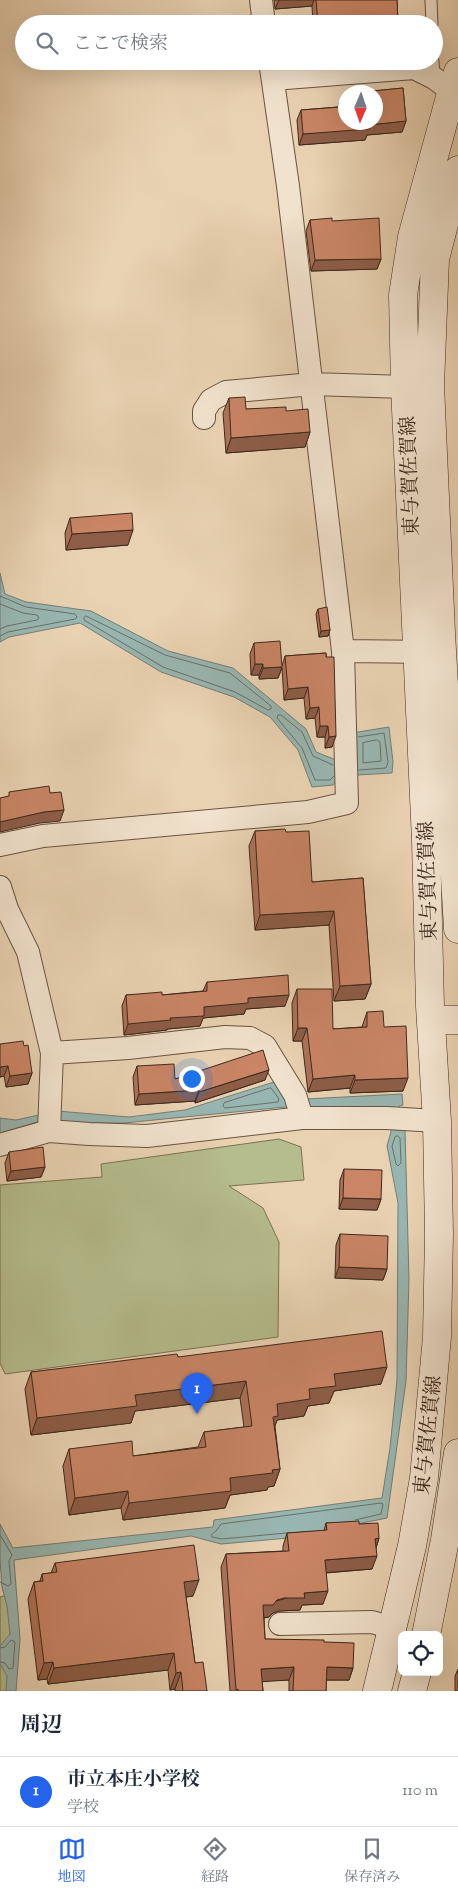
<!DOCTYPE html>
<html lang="ja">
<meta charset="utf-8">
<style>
:root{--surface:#fff;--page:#f6f6f7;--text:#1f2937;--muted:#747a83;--line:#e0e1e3;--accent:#2563eb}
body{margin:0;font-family:"Sorts Mill Goudy","Noto Serif JP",serif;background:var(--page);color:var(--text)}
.controls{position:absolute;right:15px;bottom:15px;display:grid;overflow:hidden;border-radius:8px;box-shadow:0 5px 20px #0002}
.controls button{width:45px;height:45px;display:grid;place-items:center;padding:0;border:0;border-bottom:1px solid var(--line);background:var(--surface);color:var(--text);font:25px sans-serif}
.compass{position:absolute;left:338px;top:85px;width:45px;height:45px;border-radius:50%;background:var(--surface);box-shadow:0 5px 20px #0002;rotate:182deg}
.you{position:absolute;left:191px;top:1078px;width:18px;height:18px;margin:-12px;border:4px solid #fff;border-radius:50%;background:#1a73e8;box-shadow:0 0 0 8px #1a73e833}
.badge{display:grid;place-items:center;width:32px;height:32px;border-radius:50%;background:var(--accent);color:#fff;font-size:16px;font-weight:700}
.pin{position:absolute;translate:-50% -41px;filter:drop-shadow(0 1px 2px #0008)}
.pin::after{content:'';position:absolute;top:26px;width:18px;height:15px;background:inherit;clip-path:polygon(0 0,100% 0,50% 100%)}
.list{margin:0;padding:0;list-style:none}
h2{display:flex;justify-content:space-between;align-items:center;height:65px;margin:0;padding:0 20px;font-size:21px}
h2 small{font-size:16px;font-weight:400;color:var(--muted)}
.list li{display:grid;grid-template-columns:32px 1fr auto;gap:15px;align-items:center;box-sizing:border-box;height:70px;padding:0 20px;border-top:1px solid var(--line)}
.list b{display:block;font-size:19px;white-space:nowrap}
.list p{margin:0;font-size:16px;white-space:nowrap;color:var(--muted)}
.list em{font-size:16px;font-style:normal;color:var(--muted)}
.icon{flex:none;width:28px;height:28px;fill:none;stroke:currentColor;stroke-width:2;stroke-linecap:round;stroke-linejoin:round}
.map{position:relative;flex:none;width:458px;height:1691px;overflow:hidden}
.search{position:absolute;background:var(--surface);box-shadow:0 5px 20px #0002;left:15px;right:15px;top:15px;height:55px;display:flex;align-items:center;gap:12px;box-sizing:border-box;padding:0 18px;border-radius:28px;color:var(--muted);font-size:19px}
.sheet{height:135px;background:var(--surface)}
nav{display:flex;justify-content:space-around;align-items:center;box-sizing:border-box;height:70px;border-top:1px solid var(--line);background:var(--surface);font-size:14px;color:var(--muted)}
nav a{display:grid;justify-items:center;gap:2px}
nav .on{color:var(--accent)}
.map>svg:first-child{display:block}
</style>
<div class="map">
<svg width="458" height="1691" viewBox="0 0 458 1691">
<rect width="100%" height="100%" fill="#e9d2b2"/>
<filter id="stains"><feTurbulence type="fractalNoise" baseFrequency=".004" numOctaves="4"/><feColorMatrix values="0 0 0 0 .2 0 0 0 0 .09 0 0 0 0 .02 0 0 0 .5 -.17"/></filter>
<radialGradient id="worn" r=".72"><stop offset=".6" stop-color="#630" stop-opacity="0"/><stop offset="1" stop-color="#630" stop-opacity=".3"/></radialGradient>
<path fill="#b5bc8d" stroke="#7a7254" d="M279 1139 301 1147 304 1180 229 1186 263 1208 279 1242 278 1337 5 1374 0 1363V1185L102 1177 101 1164Z
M11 1594 12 1691H0V1597Z"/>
<path fill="#98b6b1" stroke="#747e75" d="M0 573 5 594 26 602 91 611 168 651 233 668 306 729 316 752 336 760 352 733 389 727 393 762 392 773 340 776 333 785 312 787 298 750 270 717 234 697 161 672 80 623 9 637 0 642Z
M274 1082 286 1100 402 1094 403 1105 399 1106 401 1130H405L409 1279 406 1381 387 1518 289 1538 221 1544 191 1536 14 1560 20 1639 16 1691H6L7 1676 0 1664V1646L10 1634 7 1606 2 1587 0 1560V1524L13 1548 213 1527 214 1520 382 1498 390 1448 397 1380 398 1203 387 1146 391 1132 389 1107H285L124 1123H63L40 1121 0 1133V1118L16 1120 57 1111 129 1117 185 1110Z"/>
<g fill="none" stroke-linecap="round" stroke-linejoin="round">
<path stroke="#6b7066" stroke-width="1" d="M0 596 26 607 75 614 77 617 75 619 8 632 0 636
M0 604 23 613 37 615 39 618 37 620 7 626 0 629
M86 616 165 655 230 673 271 706V709L268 710 235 692 163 667 84 620V618Z
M358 737 384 733 388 762 386 768 359 770
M377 740 380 742 381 761 363 763V743Z
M333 765 313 756 302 732 281 715H278L277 718 302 748 315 780H330L334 776
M271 1088 279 1099 278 1102 225 1108 223 1106 224 1103Z
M398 1136 400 1138 401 1163 398 1166 396 1164 392 1146 395 1137Z
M286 1533 222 1539 212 1537 211 1535 217 1530 221 1524 381 1503 383 1504 381 1514 355 1520
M0 1535 12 1555 9 1561 11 1584 8 1586 0 1582
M0 1648 5 1647 11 1640 15 1642 13 1668 9 1669 5 1663 0 1662"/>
<defs>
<path id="lane" d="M431 0 432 24
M433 61 434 78"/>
<path id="street" d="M261 0 264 24
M270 61 288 186 343 651 433 652
M273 79 414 68 434 78 458 96
M204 418V411L211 400 226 392 312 384 405 387
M0 845 43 836 308 812 347 803 343 651
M0 887 7 909 28 952 52 1053 49 1131
M52 1053 128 1048 225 1037 250 1038 265 1046 295 1095 302 1118
M0 1145 49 1131 89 1134 147 1136 302 1118H387L437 1121
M280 1624 372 1622 392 1628"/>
<path id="secondary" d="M458 170 435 259 430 385 441 633 458 929
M432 1020H458
M426 1635 445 1540 458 1453
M377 1691 412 1546 424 1478 437 1337 439 1234 437 1121 430 1006 426 840 405 387 403 295 412 237 452 90 458 72
M412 1691 417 1672"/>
</defs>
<use href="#lane" stroke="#695342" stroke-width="13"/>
<use href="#street" stroke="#695342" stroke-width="24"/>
<use href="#secondary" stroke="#3e291c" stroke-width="29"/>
<use href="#lane" stroke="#f1e2cd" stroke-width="11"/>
<use href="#street" stroke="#f1e2cd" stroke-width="22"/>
<use href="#secondary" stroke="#f1e2cd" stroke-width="28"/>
</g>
<path fill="#ad7258" stroke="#3e291c" d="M274 0H397L398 24H313L312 6 275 9Z
M403 88 406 121 402 132 367 135 365 140 299 145 297 120 301 110 338 107 339 103 346 102V122H376V92H373V91Z
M310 220 332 221 381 259 377 269 311 271 306 231Z
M229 398 246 409 286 411 310 432 305 447 226 453 223 413Z
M70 518 128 545 66 550 65 533Z
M318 609 330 630 328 636 319 637 316 614Z
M254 643 282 666 285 656 326 653 332 747 325 748V737H317L315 718 306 719 304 698 284 700 282 668 278 678 259 679V675H251L250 654Z
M255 831 286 832 312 882 363 878 371 984 365 999 334 1001 329 925 255 930 249 846Z
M207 982 285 1006 246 1009 244 1014 203 1018 200 1026 167 1029V1030L124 1035 122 1006 126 995H162L203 991Z
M297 989 333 1029 362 1027 367 1012 384 1027 403 1091 350 1093V1088L308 1092 302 1041H293L292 1003Z
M24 1046 32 1073 28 1084 6 1087 4 1076 0 1077Z
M137 1066 175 1079 265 1080 195 1103V1101L135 1105 133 1077Z
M9 1152 45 1167 41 1177 7 1181 5 1163Z
M344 1169 381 1199 377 1210 339 1209 340 1180Z
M340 1234 387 1269 383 1280 335 1278 336 1245Z
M178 1357 381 1384 334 1391 329 1403 308 1406 304 1416 277 1420 275 1426 280 1469 274 1486 268 1487 267 1490 230 1495 225 1508 123 1520 121 1508 69 1515 63 1466 69 1449 133 1456 198 1447 204 1432 244 1427 240 1398 135 1411 131 1423 31 1435 25 1389 31 1372Z
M326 1523 359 1524 379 1538 376 1548 372 1569 326 1573 323 1604 302 1605 300 1610 279 1611 273 1613 269 1617 264 1618 265 1639 324 1642 353 1668 349 1680H326V1691H289V1680L262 1681 263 1691H230L221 1567 226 1554 283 1551V1546L287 1533 324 1531Z
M55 1563 193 1596 186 1597 195 1663 207 1691H175V1689L170 1690 168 1670 48 1684 47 1679 38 1680 28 1599 34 1582 40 1581 42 1574 51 1573Z
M458 1669V1691H455V1676Z"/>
<path fill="#8d5d47" stroke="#3e291c" d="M279 0H314L312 6 275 9Z
M293 61H323V62L292 64Z
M406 121 402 132 367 135 365 140 299 145 303 134 369 125Z
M381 259 377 269 311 271 315 260Z
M310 432 305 447 226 453 231 438Z
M133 530 128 545 66 550 72 534Z
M330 630 328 636 319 637 321 631Z
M255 664H263L259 675H251Z
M282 667 278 678 259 679 263 668Z
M308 687 304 698 284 700 288 689Z
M319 707 315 718 306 719 310 708Z
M320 726H328L325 737H317Z
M336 736 332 747 325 748 329 737Z
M64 810 60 821 40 823 0 832V822L1 821 44 812Z
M334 911 329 925 255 930 260 915Z
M371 984 365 999 334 1001 340 986Z
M289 995 285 1006 246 1009 244 1014 203 1018 200 1026 167 1029V1030L124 1035 128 1024 170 1018 204 1007 248 998Z
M298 1028H307L302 1041H293Z
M8 1066 4 1076 0 1077V1067Z
M269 1070 265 1080 195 1103 199 1092Z
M32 1073 28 1084 6 1087 10 1076Z
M355 1075 350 1088 308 1092 313 1079Z
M408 1078 403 1091 350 1093 355 1080Z
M199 1090 195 1101 135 1105 139 1094Z
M45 1167 41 1177 7 1181 11 1171Z
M343 1198 381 1199 377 1210 339 1209Z
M339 1267 387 1269 383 1280 335 1278Z
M387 1367 381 1384 334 1391 329 1403 308 1406 304 1416 277 1420 272 1433 267 1434 277 1404 309 1389 334 1374Z
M246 1381 240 1398 135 1411 131 1423 31 1435 37 1418 135 1395Z
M280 1469 274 1486 268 1487 267 1490 230 1495 225 1508 123 1520 129 1503 230 1478 272 1470Z
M128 1491 121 1508 69 1515 75 1498Z
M379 1538 375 1551V1539Z
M377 1556 372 1569 321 1573 325 1560Z
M199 1580 193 1596 178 1598 184 1582Z
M328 1591 323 1604 302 1605 300 1610 279 1611 273 1613 269 1617 259 1618 263 1605 304 1593Z
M174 1653 168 1670 48 1684 54 1668Z
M53 1662 47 1679 38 1680 44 1663Z
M294 1667 289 1680 257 1682 261 1669Z
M327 1667 353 1668 349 1680H322Z
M181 1672 175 1689 170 1690 176 1673Z"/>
<path fill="#c98566" stroke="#3e291c" d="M316 0H397L398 24H318Z
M403 88 406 121 369 125V129L303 134 301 110 340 107 339 103 346 102V122H376V92H373V91Z
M332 218V221L379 218 381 259 315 260 310 220Z
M245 397 246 409 286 407V411L308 409 310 432 231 438 229 398Z
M132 513 133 530 72 534 70 518Z
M327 607 330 630 321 631 318 609Z
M280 641 282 667 263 668V664H255L254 643Z
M326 653V657H334L336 736 329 737 328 726H320L319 707 310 708 308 687 288 689 285 656Z
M49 786 50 793 61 792 64 810 44 812 0 822V798L9 796V792Z
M285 829 286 832 309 831 312 882 363 878 371 984 340 986 334 911 260 915 255 831Z
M288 975 289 995 248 998V1003L204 1007V1016L170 1018 171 1020 128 1024 126 995 162 992V995L207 991V982Z
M297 989H332L333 1029 367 1027V1012L383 1011 384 1027 406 1026 408 1078 355 1080V1075L313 1079 307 1028H298Z
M23 1041 24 1046 28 1045 32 1073 10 1076 8 1066 0 1067V1044Z
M263 1050 269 1070 199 1092V1090L139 1094 137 1066 174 1064 175 1079Z
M43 1147 45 1167 11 1171 9 1152Z
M344 1169 382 1170 381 1199 343 1198Z
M340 1234 388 1236 387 1269 339 1267Z
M382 1331 387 1367 334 1374 336 1386 309 1389 310 1399 277 1404 278 1416 273 1417 280 1469 272 1470 273 1473 230 1478 231 1491 129 1503 128 1491 75 1498 69 1449 132 1441 133 1456 206 1447 204 1432 252 1426 246 1381 135 1395 137 1406 37 1418 31 1372 177 1354 178 1357Z
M359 1521V1524L378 1523 379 1538 375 1539 377 1556 325 1560 328 1591 304 1593 305 1598H284L277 1600 273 1605H263L265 1639 324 1640V1642L354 1643 353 1668 327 1667 326 1691H293L294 1667 261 1669 263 1691H238V1689L236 1690 226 1554 289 1551 287 1533 327 1530 326 1523Z
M194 1545 199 1580 184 1582 195 1663 203 1662 207 1691H183L181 1672 176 1673 174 1653 54 1668 53 1662 44 1663 34 1582 43 1581 42 1574 57 1572 55 1563Z"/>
<g text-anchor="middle" stroke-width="5" stroke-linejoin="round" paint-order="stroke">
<g font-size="20" fill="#3e291c" stroke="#f1e2cd">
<text transform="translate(409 476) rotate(-92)" y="7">東与賀佐賀線</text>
<text transform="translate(427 881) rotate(-92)" y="7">東与賀佐賀線</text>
<text transform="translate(427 1435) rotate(-84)" y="7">東与賀佐賀線</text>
</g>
</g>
<rect width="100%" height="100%" filter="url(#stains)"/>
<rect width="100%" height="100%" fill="url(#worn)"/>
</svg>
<div class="controls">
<button><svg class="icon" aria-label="locate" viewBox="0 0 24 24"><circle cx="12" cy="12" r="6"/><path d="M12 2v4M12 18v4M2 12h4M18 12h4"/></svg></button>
</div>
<svg class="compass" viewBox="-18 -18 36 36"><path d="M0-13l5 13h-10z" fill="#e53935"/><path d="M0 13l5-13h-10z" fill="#747a83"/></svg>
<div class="you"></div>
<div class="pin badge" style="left:197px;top:1414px">1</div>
<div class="search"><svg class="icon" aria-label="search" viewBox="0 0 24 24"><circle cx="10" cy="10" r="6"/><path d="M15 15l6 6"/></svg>ここで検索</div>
</div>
<section class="sheet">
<h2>周辺<small></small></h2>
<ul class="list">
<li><span class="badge">1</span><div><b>市立本庄小学校</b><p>学校</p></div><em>110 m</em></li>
</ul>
</section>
<nav>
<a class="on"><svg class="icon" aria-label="map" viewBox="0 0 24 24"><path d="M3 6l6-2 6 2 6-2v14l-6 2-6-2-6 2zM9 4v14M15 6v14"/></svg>地図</a>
<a><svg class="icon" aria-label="directions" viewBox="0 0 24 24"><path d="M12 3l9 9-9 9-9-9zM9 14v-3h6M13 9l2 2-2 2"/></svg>経路</a>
<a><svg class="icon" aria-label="saved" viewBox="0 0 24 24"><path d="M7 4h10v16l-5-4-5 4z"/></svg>保存済み</a>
</nav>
